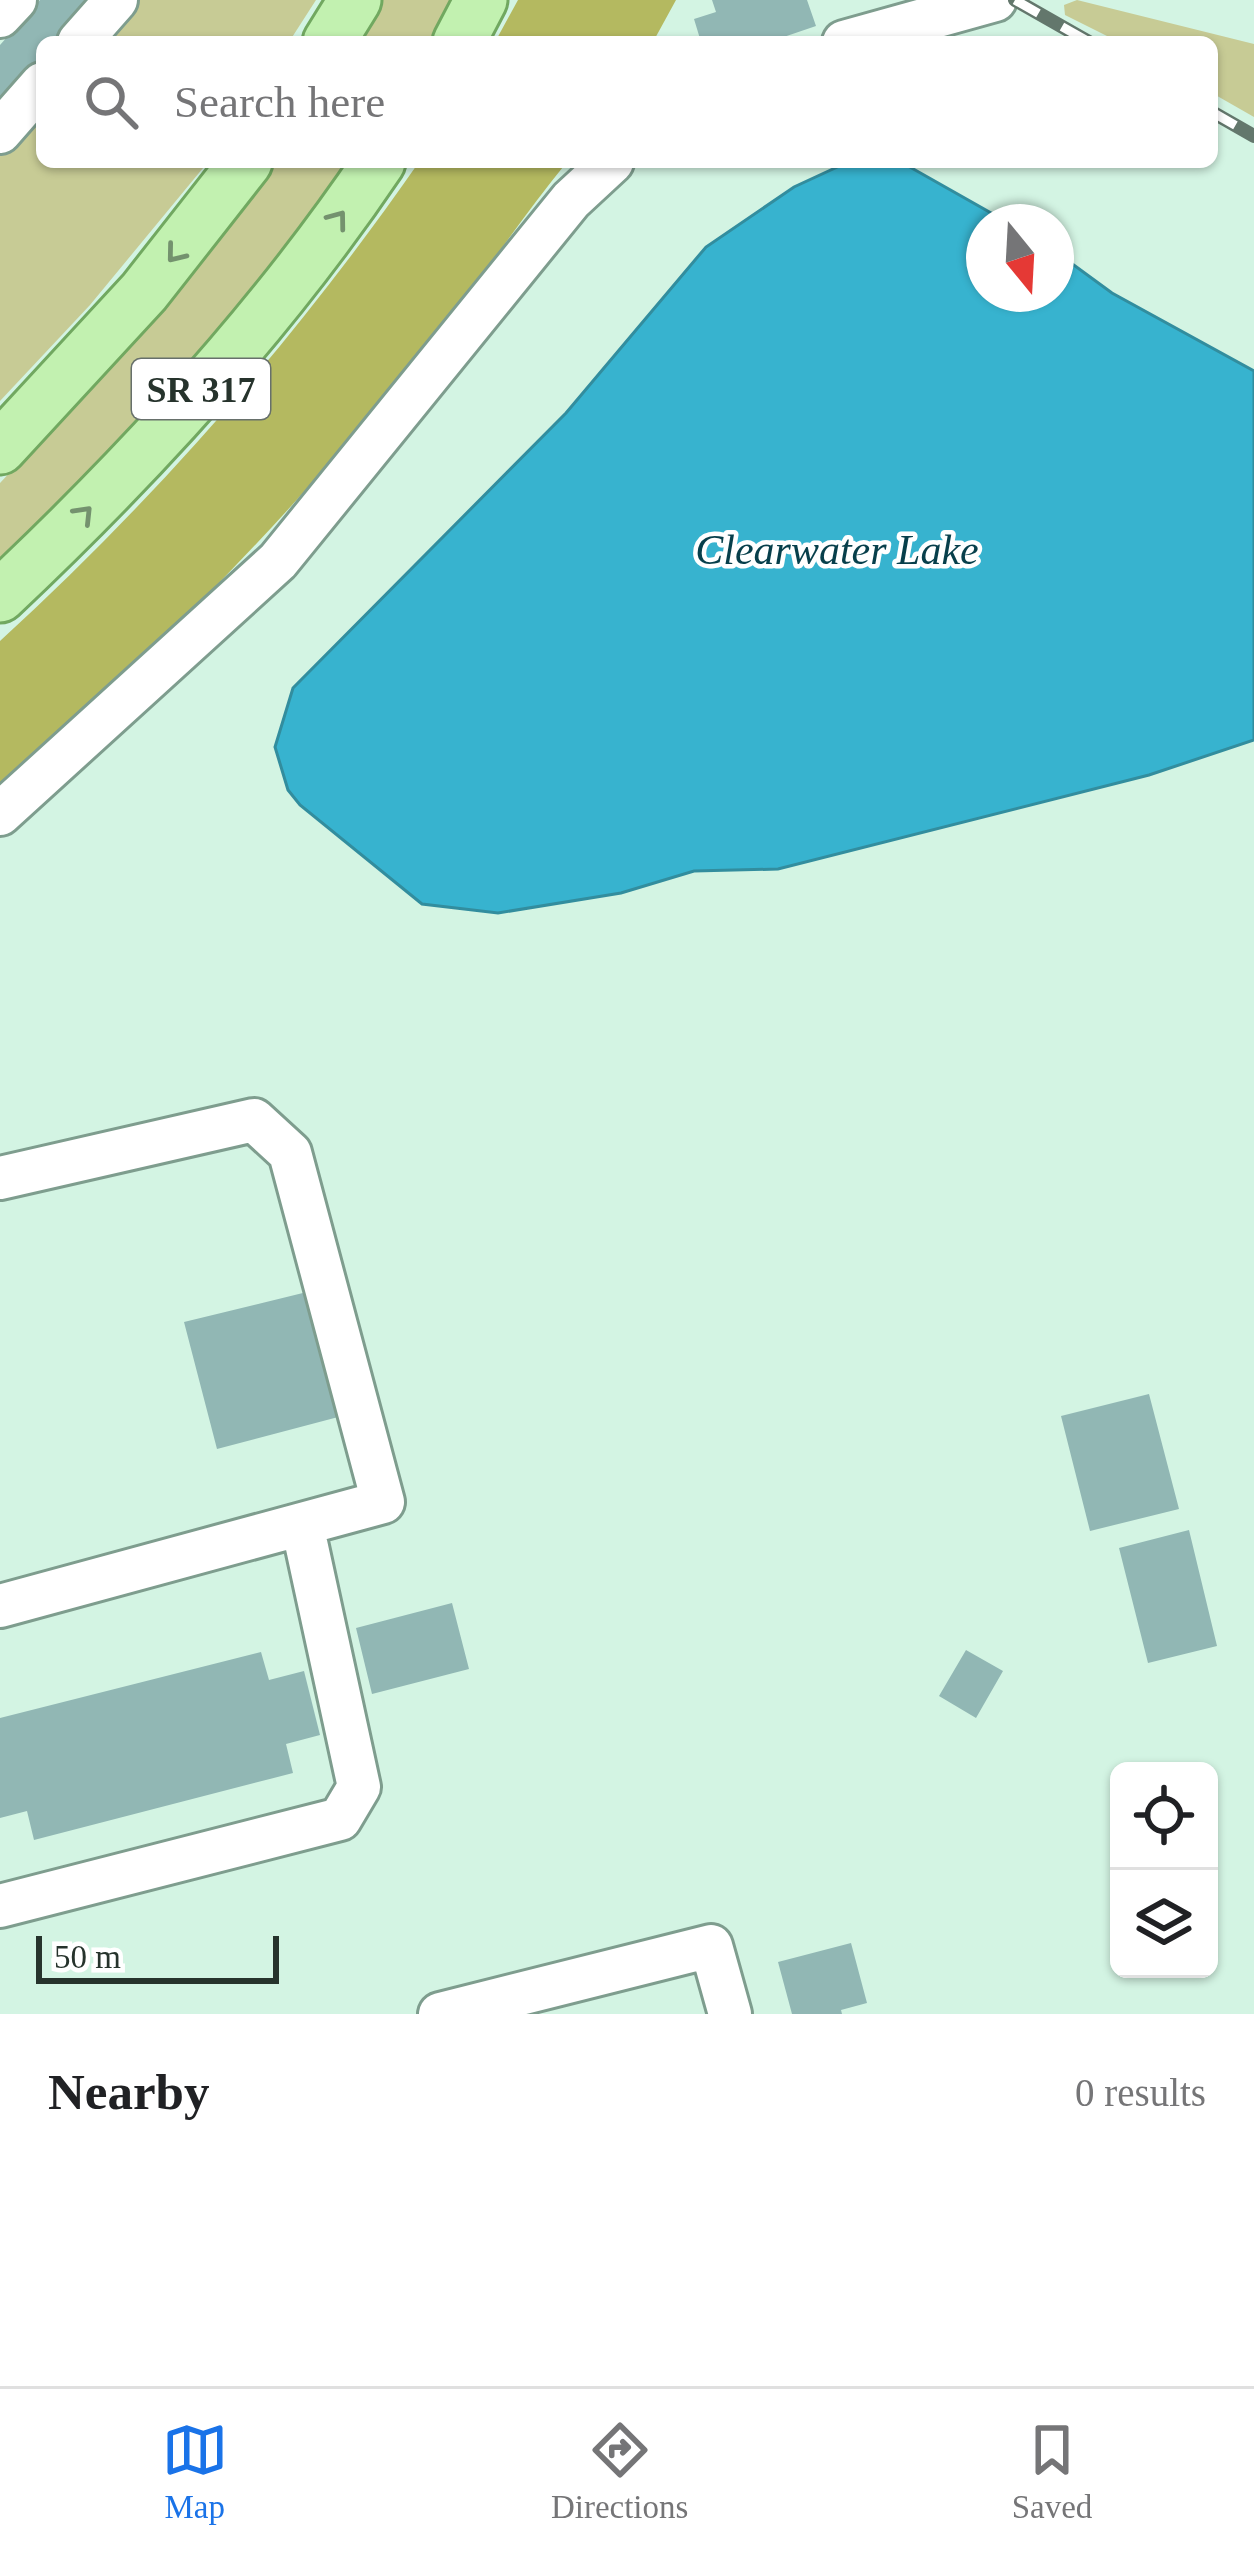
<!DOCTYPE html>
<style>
:root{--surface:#fff;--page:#f6f6f6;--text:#202124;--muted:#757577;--line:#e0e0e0;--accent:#1a73e8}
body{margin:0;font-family:"Times New Roman",serif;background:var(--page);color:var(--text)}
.controls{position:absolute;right:36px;bottom:36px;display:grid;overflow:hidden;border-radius:18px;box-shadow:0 3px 9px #0004}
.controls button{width:108px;height:108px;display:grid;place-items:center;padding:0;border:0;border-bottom:3px solid var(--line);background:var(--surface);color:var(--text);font:60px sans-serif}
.compass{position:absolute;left:966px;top:204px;width:108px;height:108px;border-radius:50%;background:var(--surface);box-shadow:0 3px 9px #0004;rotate:162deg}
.scale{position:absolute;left:36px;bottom:30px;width:243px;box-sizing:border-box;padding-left:12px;border:6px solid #26332c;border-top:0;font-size:33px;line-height:42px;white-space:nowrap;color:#26332c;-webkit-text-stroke:9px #fff;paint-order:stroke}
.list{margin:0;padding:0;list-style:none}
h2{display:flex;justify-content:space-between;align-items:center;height:156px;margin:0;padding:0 48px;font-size:51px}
h2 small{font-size:39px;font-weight:400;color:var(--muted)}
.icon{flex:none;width:66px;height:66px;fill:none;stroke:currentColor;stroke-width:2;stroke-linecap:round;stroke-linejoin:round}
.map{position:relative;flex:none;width:1254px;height:2014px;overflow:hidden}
.search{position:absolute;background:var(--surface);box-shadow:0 3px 9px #0004;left:36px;right:36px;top:36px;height:132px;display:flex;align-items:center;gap:30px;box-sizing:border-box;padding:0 42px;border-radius:18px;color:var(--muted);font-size:45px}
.sheet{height:372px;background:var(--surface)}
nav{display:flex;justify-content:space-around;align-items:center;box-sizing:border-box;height:168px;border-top:3px solid var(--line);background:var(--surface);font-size:33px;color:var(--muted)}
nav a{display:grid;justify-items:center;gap:6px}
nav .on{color:var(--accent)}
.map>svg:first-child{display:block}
</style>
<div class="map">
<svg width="1254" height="2014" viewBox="0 0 1254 2014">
<rect width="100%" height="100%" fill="#d3f4e3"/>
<path fill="#c7cb95" d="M133 0H316L289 42H95Z
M382 0H455L430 42H357Z
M1077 0 1254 44V117L1212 93V42H1119L1065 15 1064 5Z
M42 103V162H208L90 305 0 401V150Z
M276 162H351L213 343 0 567V483L163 310Z"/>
<path fill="#b4b960" d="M518 0H676L653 42H495Z
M419 162H567C519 221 477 285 430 344 301 504 157 655 0 788V641C158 496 296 339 419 162Z"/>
<path fill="#37b3cf" stroke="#328d9e" stroke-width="3" d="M901 162 1007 222H984V294H1056V252L1112 293 1254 371V740L1149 775 778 869 694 871 621 893 498 913 422 904 300 805 288 790 275 747 293 688 566 413 706 247 794 187 846 163Z"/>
<path fill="#91b7b4" d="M40 0H98L61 42H42V64L0 112V45Z
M712 0H807L816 26 769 42H701L694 19 716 12Z
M311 1291 342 1416 217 1449 184 1322Z
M1149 1394 1179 1509 1090 1531 1061 1416Z
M1189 1530 1217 1646 1148 1663 1119 1548Z
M452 1603 469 1669 372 1694 356 1628Z
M966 1650 1003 1671 976 1718 939 1696Z
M261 1652 269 1680 304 1671 320 1735 286 1744 293 1773 34 1840 27 1811 0 1818V1718Z
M851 1943 867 2003 841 2010 842 2014H792L778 1962Z"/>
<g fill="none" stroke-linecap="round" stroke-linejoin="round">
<defs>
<path id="minor" d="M0 16 15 0
M79 42 116 0
M844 42 995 0
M0 132 42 84
M0 814 278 561 571 200 612 162
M0 1178 254 1120 290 1153 383 1502 0 1606
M0 1906 340 1819 359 1787 302 1524
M440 2014 711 1946 730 2014"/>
<path id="major" d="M329 42 355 0
M459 42 481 0
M0 448 144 292 246 162
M0 596C139 465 272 321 379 162"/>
</defs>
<use href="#minor" stroke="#7e9d8e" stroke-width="48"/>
<use href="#major" stroke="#71a860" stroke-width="57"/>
<use href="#minor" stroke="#fff" stroke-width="42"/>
<use href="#major" stroke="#c2f1b0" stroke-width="51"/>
<defs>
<path id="rail" d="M1015 0 1089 42
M1212 112 1254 136"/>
</defs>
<use href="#rail" stroke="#63776c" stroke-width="14"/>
<use href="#rail" stroke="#fff" stroke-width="9" stroke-dasharray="27" stroke-linecap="butt"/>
</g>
<defs><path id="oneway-chevron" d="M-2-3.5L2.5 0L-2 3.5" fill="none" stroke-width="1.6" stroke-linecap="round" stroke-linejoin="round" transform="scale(3)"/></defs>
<g stroke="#74926e">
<use href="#oneway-chevron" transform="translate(338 219) rotate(-53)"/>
<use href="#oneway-chevron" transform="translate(175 254) rotate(129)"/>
<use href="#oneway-chevron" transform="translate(84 514) rotate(-46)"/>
</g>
<g text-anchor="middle" stroke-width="9" stroke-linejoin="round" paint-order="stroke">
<rect fill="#fff" stroke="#67706b" stroke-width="3" x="132" y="359" width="138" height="60" rx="9"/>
<g font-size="36" font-weight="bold" fill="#26332c">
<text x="201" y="402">SR 317</text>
</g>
<g font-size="42" font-style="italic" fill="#073f4b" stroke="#fff">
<text x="837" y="564">Clearwater Lake</text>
</g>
</g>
</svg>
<div class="controls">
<button><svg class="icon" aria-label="locate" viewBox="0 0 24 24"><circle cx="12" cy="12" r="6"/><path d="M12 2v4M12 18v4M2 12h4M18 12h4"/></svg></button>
<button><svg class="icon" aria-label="layers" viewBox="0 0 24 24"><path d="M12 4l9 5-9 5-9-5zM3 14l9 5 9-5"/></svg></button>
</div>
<svg class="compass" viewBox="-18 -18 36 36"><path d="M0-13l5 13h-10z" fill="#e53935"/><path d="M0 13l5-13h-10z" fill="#757577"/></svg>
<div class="scale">50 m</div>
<div class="search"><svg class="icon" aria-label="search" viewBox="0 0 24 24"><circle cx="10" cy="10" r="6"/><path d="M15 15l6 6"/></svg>Search here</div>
</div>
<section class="sheet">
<h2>Nearby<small>0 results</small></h2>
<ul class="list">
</ul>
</section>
<nav>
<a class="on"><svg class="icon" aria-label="map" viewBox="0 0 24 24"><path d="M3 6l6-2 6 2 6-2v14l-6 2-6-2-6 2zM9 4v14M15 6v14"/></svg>Map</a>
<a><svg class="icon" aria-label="directions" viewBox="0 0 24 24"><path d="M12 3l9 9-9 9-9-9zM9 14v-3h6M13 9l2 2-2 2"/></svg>Directions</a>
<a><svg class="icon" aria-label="saved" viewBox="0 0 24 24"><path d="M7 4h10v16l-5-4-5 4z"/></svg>Saved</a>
</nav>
